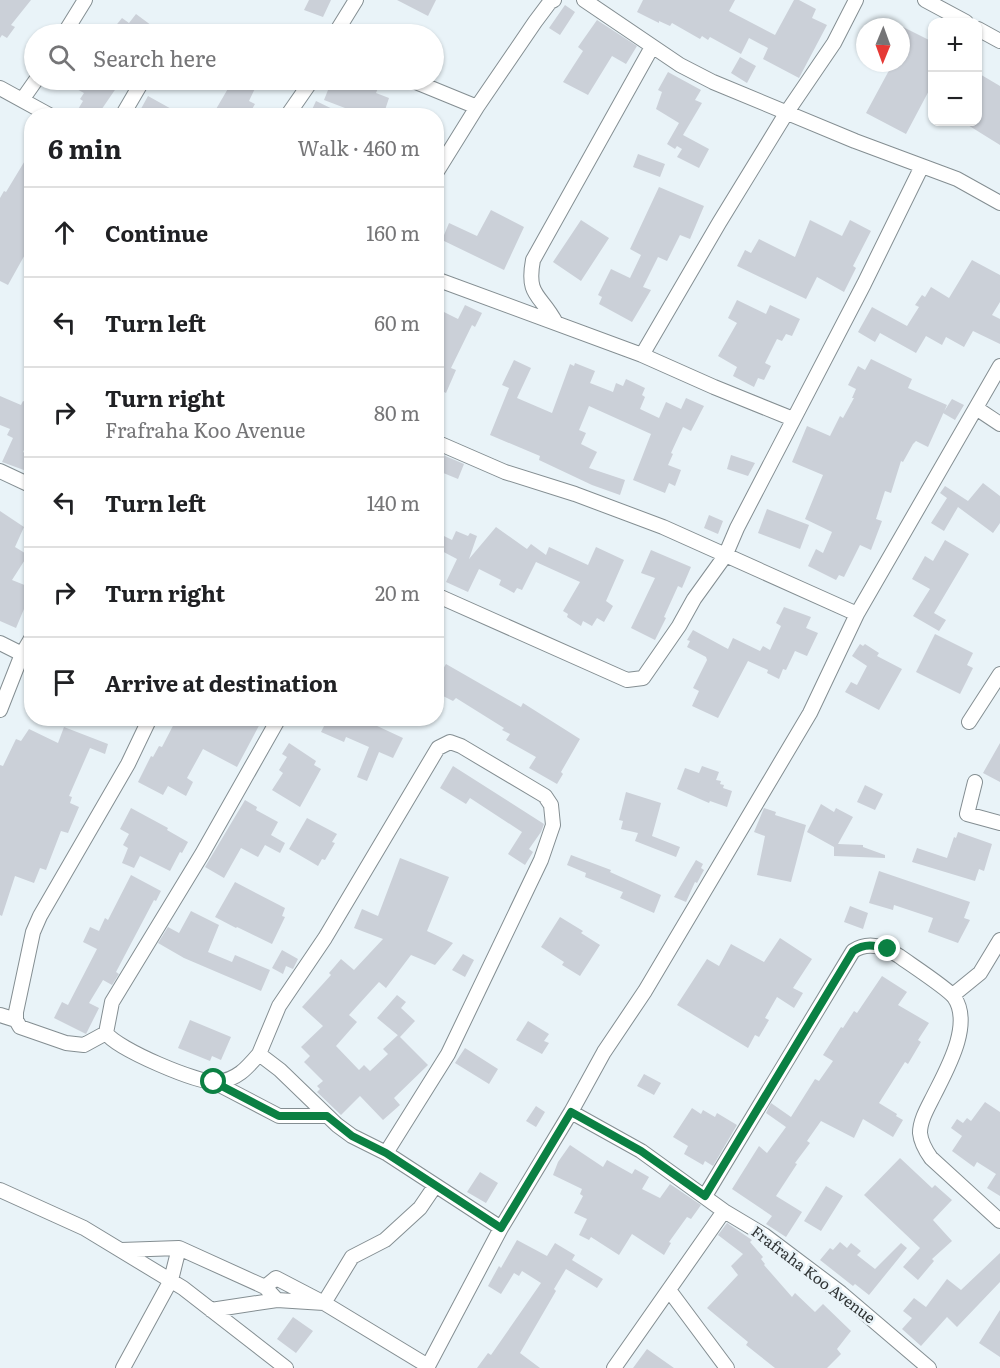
<!DOCTYPE html>
<meta charset="utf-8">
<style>
:root{--surface:#fff;--page:#f2f2f2;--text:#202124;--muted:#757577;--line:#e0e0e0}
body{margin:0;font-family:Literata,serif;background:var(--page);color:var(--text)}
.controls{position:absolute;right:18px;top:18px;display:grid;overflow:hidden;border-radius:12px;box-shadow:0 2px 4px #0004}
.controls button{width:54px;height:54px;display:grid;place-items:center;padding:0;border:0;border-bottom:2px solid var(--line);background:var(--surface);color:var(--text);font:30px sans-serif}
.compass{position:absolute;left:856px;top:18px;width:54px;height:54px;border-radius:50%;background:var(--surface);box-shadow:0 2px 4px #0004;rotate:181deg}
.stop{position:absolute;width:18px;height:18px;margin:-14px;border:4px solid #0b8043;border-radius:50%;background:#fff}
.stop.end{background:#0b8043;border-color:#fff;box-shadow:0 2px 6px #0008}
.list{margin:0;padding:0;list-style:none}
h2{display:flex;justify-content:space-between;align-items:center;height:78px;margin:0;padding:0 24px;font-size:26px}
h2 small{font-size:20px;font-weight:400;color:var(--muted)}
.list li{display:grid;grid-template-columns:39px 1fr auto;gap:18px;align-items:center;box-sizing:border-box;height:90px;padding:0 24px;border-top:2px solid var(--line)}
.list b{display:block;font-size:22px;white-space:nowrap}
.list p{margin:0;font-size:20px;white-space:nowrap;color:var(--muted)}
.list em{font-size:20px;font-style:normal;color:var(--muted)}
.icon{flex:none;width:33px;height:33px;fill:none;stroke:currentColor;stroke-width:2;stroke-linecap:round;stroke-linejoin:round}
.map{position:relative;flex:none;width:1000px;height:1368px;overflow:hidden}
.search{position:absolute;background:var(--surface);box-shadow:0 2px 4px #0004;left:24px;top:24px;width:420px;height:66px;display:flex;align-items:center;gap:15px;box-sizing:border-box;padding:0 21px;border-radius:33px;color:var(--muted);font-size:22px}
.panel{position:absolute;background:var(--surface);box-shadow:0 2px 4px #0004;left:24px;top:108px;width:420px;height:618px;border-radius:24px}
.map>svg:first-child{display:block}
</style>
<div class="map">
<svg width="1000" height="1368" viewBox="0 0 1000 1368">
<rect width="100%" height="100%" fill="#e9f3f8"/>
<path fill="#cbd0d8" d="M0 0H31L11 25 15 27 7 38 2 35 0 38Z
M309 0H331L323 17 304 10Z
M397 0H436L428 16Z
M643 0H735L729 11 775 35 794 0H799L816 9 812 18 827 25 799 78 763 59 768 48 749 38 741 54 710 37 708 40 702 36 700 39 672 23 670 26 659 21V23L637 12Z
M565 5 575 12 560 35 549 28Z
M136 14 163 34H109L122 18 129 23Z
M597 20 637 46 626 64 612 56 588 95 563 82 583 51 578 47Z
M901 26 933 42V83L906 134 866 113 893 63H901Z
M740 57 756 66 747 83 731 73Z
M668 72 701 90 695 100 702 103 683 135 709 149 699 168 677 157 682 149 677 146 675 149 667 144 679 123 656 109 662 92 658 90Z
M978 73 1000 86V145L963 122H978Z
M60 80H111L119 84 97 116H83L77 111 83 101 80 99 84 93Z
M233 80H259L249 101 255 104 248 116H212Z
M332 80H370L369 84 378 88 376 93 389 98 383 116H366L324 100Z
M148 96 184 116H137Z
M316 101 347 116H309Z
M32 149V242L8 285 0 281V198L4 191 6 192Z
M638 154 665 164 660 177 633 167Z
M659 187 704 206 690 239 680 235 667 261 658 257 643 287 651 290 632 322 599 304 602 297 598 295 611 269 630 278 641 255 630 249Z
M491 210 524 227 504 270 442 240 449 223 477 236Z
M581 220 609 238 581 281 553 262Z
M810 220 842 236 850 220 871 231 853 266 856 268 844 292 817 277 806 299 737 266 745 250 751 253 759 239 795 257Z
M972 260 1000 275V302L992 315 1000 319V344L973 331 964 347 946 337 942 345 926 336 916 353 880 333 875 342 858 332 872 307 907 326 919 307 915 305 922 295 925 297 931 287 949 298Z
M737 300 766 314 770 305 800 319 792 336 786 334 782 341 777 339 765 363 771 366 764 380 758 378 754 387 733 376 737 367 718 356 737 323 728 318Z
M465 305 482 313 475 327 472 325 451 368 456 370 446 393 436 388V313L442 316 444 312 458 319Z
M871 359 912 379 908 388 947 405 928 447 916 441 913 444 903 462 901 461 891 493 885 491 876 519 882 521 871 550 860 545 844 577 839 575 836 580 808 566 816 549 823 553 832 532 805 519 823 475 792 462 807 426 830 436 840 416 843 418 854 398H852L856 389 848 385 858 366 865 370Z
M514 360 531 368 517 398 552 413 570 364 574 366 575 363 595 371 590 383 613 392 616 383 623 386 626 379 645 388 642 395 645 397 640 409 659 418 666 402 681 409 686 398 704 406 691 431 683 427 671 453 673 454 668 465 681 470 675 486 669 483 665 493 633 480 651 434 589 406 579 430 586 433 581 444 597 452 589 468 625 480 620 495 592 485 539 460 540 456 490 435 509 388 502 385Z
M0 396 21 405 23 401 32 405V433L23 452 32 456V473L2 462 13 438 7 435 10 429 0 425Z
M952 399 964 405 955 420 943 413Z
M436 452 464 464 458 479 436 470Z
M731 455 755 463 748 476 727 469Z
M983 483 1000 496V523L993 533 958 507 944 531 931 523 947 498 940 493 945 486 968 501Z
M767 509 809 525 800 549 758 533Z
M0 511 24 527 15 547 28 555 12 580 32 588V590L16 628 0 621Z
M709 515 723 521 718 534 704 528Z
M496 527 527 549 531 544 546 555 549 547 588 565 596 547 624 560 606 601 613 606 604 622 597 618 592 626 583 621 581 626 567 617 568 614 563 611 580 582 536 562 522 590 517 588 514 593 499 585 501 580 479 569 468 592 446 582 457 559 436 548V532L452 540 456 531 468 536 470 533 477 536 469 559Z
M945 540 969 554 934 613 946 620 939 631 913 616 930 589 912 579 925 556 933 561Z
M651 550 691 567 682 588 678 586 664 617 666 618 655 640 631 628 655 578 641 573Z
M784 607 811 617 806 628 818 633 807 656 795 651 786 670 783 669 779 679 767 673 768 670 748 661 718 718 692 706 699 691 693 688 707 660 706 657 687 647 690 641 687 640 693 630 728 649 733 638 760 651 763 646 770 650 781 626 776 623Z
M935 634 973 653 967 665 973 668 960 694 916 672Z
M860 644 863 646 865 644 879 653 877 656 902 669 879 710 845 692 851 682 857 685 867 666 852 656Z
M446 664 521 707 523 703 580 739 561 772 563 774 557 784 529 768 536 757 506 740 510 734 502 730 504 728 456 698 453 701 439 694 441 690 436 688V681Z
M177 718H263L237 767 203 749 187 778 193 782 186 796 168 786 163 795 138 782 151 756 153 757 159 746 162 747Z
M328 718H360L403 738 393 758 379 752 367 781 357 777 369 747 346 737 344 742 321 732Z
M64 727 108 744 105 754 90 748 69 796 72 797 70 803 79 807 68 833 61 831 46 870 40 868 34 883 15 876 2 916 0 915V765L3 766 16 739 21 741 29 729 58 743Z
M289 743 316 761 314 765 321 769 300 807 272 790 283 773 279 770 287 757 282 754Z
M1000 743V782L983 773Z
M453 766 544 824 541 832 529 849 533 852 525 865 508 854 522 832 470 798 466 804 440 788Z
M702 766 719 772 716 780 721 781 720 784 724 785 723 788 732 791 727 807 710 801 709 803 677 789 685 768 699 773Z
M865 785 883 794 875 810 857 802Z
M626 792 661 803 652 836 680 847 676 857 635 841 638 833 621 829 623 821 619 820Z
M245 800 257 807 256 810 278 822 271 835 285 843 280 853 265 845 258 857 241 848 224 878 205 867Z
M821 804 834 812 836 808 853 817 838 844 863 845V847L885 855V858L834 856V847L807 832Z
M131 808 168 828 167 830 188 842 182 853 180 852 170 871 140 856 134 868 122 863 128 848 123 845 129 834 120 829Z
M764 808 776 812 775 815 806 825 791 882 757 875 765 836 754 832Z
M307 818 337 834 332 842 335 843 325 860 322 859 318 866 289 849Z
M958 832 992 844 984 871 979 869 975 881 912 862 917 848 947 858 954 837 956 838Z
M571 855 611 870 610 872 661 895 654 913 620 898 623 892 585 877 586 873 567 865Z
M400 858 449 877 427 931 453 943 435 965 411 955 386 988 379 982 349 1015 357 1022 336 1046 359 1070 364 1065 370 1071 388 1054 383 1049 398 1035 428 1065 394 1098 400 1105 383 1120 360 1096 341 1115 317 1092 320 1089 317 1086 323 1081 304 1062 310 1056 301 1047 323 1026 302 1007 331 975 329 973 341 959 354 970 383 939 354 928 362 909 378 916Z
M696 860 703 864 701 868 704 870 697 883 695 882 686 902 674 897Z
M879 871 970 902 964 918 970 920 958 943 928 932 933 918 894 905 893 910 869 903Z
M131 875 161 891 156 901 154 900 116 972 119 974 112 985 103 980 89 1003 99 1008 86 1034 54 1018 62 1002 68 1005 97 949 83 942 90 927 99 931 105 918 108 920Z
M235 882 285 908 282 916 285 917 272 944 237 927 236 928 215 917Z
M850 906 868 913 863 929 844 922Z
M191 911 219 925 208 952 232 962 235 955 270 970 261 991 184 958 158 943 168 927 179 933Z
M560 917 583 931 581 933 600 945 580 976 562 965 564 962 541 947Z
M780 938 812 959 793 988 803 993 794 1008 777 997 765 1018 769 1020 759 1037 755 1035 748 1048 677 1005 707 959 719 966 731 944 764 962Z
M282 950 298 959 293 969 286 966 283 974 272 968Z
M463 954 474 960 465 977 452 970Z
M882 976 907 992 898 1005 929 1023 918 1040 921 1042 908 1064 905 1062 879 1103 897 1114 896 1116 903 1120 893 1137 863 1119 854 1138 821 1121 807 1141 810 1143 795 1163 797 1164 776 1196 802 1212 786 1237 766 1224 772 1216 732 1189 759 1146 767 1153 786 1127 766 1113 771 1103 791 1117 815 1079 819 1081 833 1061 823 1055 841 1027 843 1028 854 1011 857 1013Z
M397 995 406 1002 401 1008 415 1021 400 1037 377 1018Z
M190 1020 231 1037 221 1060 212 1056 210 1061 178 1048Z
M528 1021 549 1034 544 1041 549 1043 542 1054 516 1040Z
M465 1048 498 1069 489 1084 455 1063Z
M644 1074 661 1083 654 1095 637 1086Z
M985 1102 1000 1112V1196L987 1188 996 1174 977 1162 974 1167 952 1151 962 1136 951 1128 957 1119 963 1123 967 1118 971 1121Z
M536 1106 545 1112 536 1127 526 1121Z
M692 1108 701 1114 703 1110 715 1117 717 1113 737 1125 713 1166 705 1161 703 1165 684 1154 688 1146 673 1137Z
M570 1145 603 1167 607 1160 632 1174 635 1169 649 1177 642 1189 660 1198 670 1184 701 1205 691 1219 687 1217 669 1242 671 1243 664 1255 632 1234 619 1255 591 1237 589 1240 579 1235 587 1219 574 1213 583 1196 580 1194 582 1189 553 1175 558 1162Z
M900 1158 932 1188 935 1185 952 1200 933 1220 952 1241 932 1259 934 1261 918 1280 903 1267 920 1248 864 1195Z
M480 1172 498 1183 486 1203 467 1192Z
M826 1186 843 1196 821 1231 804 1221Z
M727 1223 752 1240 750 1242 763 1257 761 1259 765 1264 764 1265 792 1297 795 1293 815 1312 823 1304 851 1331 837 1349 841 1354 827 1368H775L746 1345 748 1342 707 1308 738 1275 731 1266 743 1254 718 1235Z
M517 1240 547 1256 555 1243 575 1255 572 1260 603 1279 597 1288 566 1269 554 1289 556 1291 520 1353 540 1368H477L488 1353 491 1355 541 1283 522 1271 519 1276 514 1273 501 1294 488 1286 499 1266 501 1268Z
M840 1242 847 1248 851 1243 861 1251 857 1255 875 1269 901 1243 907 1248 869 1295 855 1284 853 1286 820 1260 830 1248 833 1250Z
M1000 1253V1282L957 1327 947 1317 921 1346 902 1329 912 1318 903 1311 914 1298 926 1307 947 1279 961 1290Z
M1000 1310V1357L979 1343Z
M293 1317 313 1331 296 1353 277 1339Z
M647 1349 674 1368H633Z"/>
<g fill="none" stroke-linecap="round" stroke-linejoin="round">
<defs>
<path id="street" d="M584 0 680 65 713 82 855 141 957 179 1000 203
M925 0 966 22
M978 29 1000 41
M64 34 85 0
M335 34 356 0
M411 80 477 107
M0 88 51 116
M22 100 36 80
M122 116 143 80
M287 116 312 80
M436 173 477 107 535 22 550 2 554 0
M436 279 642 355
M556 323C541 294 526 297 533 260L652 47
M976 408 1000 424
M793 419 714 387 642 355 719 223 787 112 834 43 856 0
M436 442 505 472 575 494 663 527 857 614
M0 471 32 486
M436 595 627 680 643 678 679 626 694 599 725 556 737 528 864 284 922 166
M0 643 22 654
M0 710 22 654 32 637
M279 718 202 854 112 1002 106 1033C117 1049 199 1084 217 1082 237 1080 247 1068 259 1054L280 1070 337 1125 352 1136 386 1153 501 1228
M969 722 1000 674
M975 782 967 814 1000 823
M953 995 980 973 1000 940
M0 1015 16 1020 20 1027 66 1043 84 1045 106 1033
M16 1020V1012L33 932 40 916 128 764 150 718
M259 1054 279 1006 325 938 438 748 450 742 461 746 545 796 551 805 553 825 541 860 448 1054 386 1153
M214 1082 279 1116H327
M571 1112 641 1151 724 1211 764 1235 841 1293 929 1368
M0 1190 84 1228 183 1288 286 1368
M705 1196 853 951C868 941 884 946 899 956 910 964 947 988 954 997 973 1024 947 1069 934 1095 928 1107 920 1120 920 1133 921 1143 926 1151 931 1158L1000 1221
M121 1250 179 1248 265 1287
M276 1278 324 1303 277 1300 265 1287Z
M669 1290 727 1368
M211 1310 277 1300
M428 1366 324 1303 352 1257 385 1240 420 1208 435 1186
M123 1368 171 1280 179 1248
M427 1368 501 1228 571 1112 604 1052 645 991 810 713 857 614 1000 366
M614 1368 724 1211"/>
</defs>
<use href="#street" stroke="#848e92" stroke-width="16"/>
<use href="#street" stroke="#fff" stroke-width="14"/>
</g>
<g fill="none" stroke-linecap="round" stroke-linejoin="round">
<path stroke="#0b8043" stroke-width="8" d="M214 1082 279 1116H327L352 1136 386 1153 501 1228 571 1112 641 1151 705 1196 853 951C865 943 874 945 888 949"/>
</g>
<g text-anchor="middle" stroke-width="5" stroke-linejoin="round" paint-order="stroke">
<g font-size="15" fill="#2f3334" stroke="#e9f3f8">
<text transform="translate(813 1275) rotate(37)" y="5">Frafraha Koo Avenue</text>
</g>
</g>
</svg>
<div class="controls">
<button>+</button>
<button>−</button>
</div>
<svg class="compass" viewBox="-18 -18 36 36"><path d="M0-13l5 13h-10z" fill="#e53935"/><path d="M0 13l5-13h-10z" fill="#757577"/></svg>
<div class="stop" style="left:214px;top:1082px"></div>
<div class="stop end" style="left:888px;top:949px"></div>
<div class="search"><svg class="icon" aria-label="search" viewBox="0 0 24 24"><circle cx="10" cy="10" r="6"/><path d="M15 15l6 6"/></svg>Search here</div>
<section class="panel">
<h2>6 min<small>Walk · 460 m</small></h2>
<ul class="list">
<li><svg class="icon" aria-label="ahead" viewBox="0 0 24 24"><path d="M12 20V5M6 11l6-6 6 6"/></svg><div><b>Continue</b></div><em>160 m</em></li>
<li><svg class="icon" aria-label="left" viewBox="0 0 24 24"><path d="M17 20v-9H6M10 6l-5 5 5 5"/></svg><div><b>Turn left</b></div><em>60 m</em></li>
<li><svg class="icon" aria-label="right" viewBox="0 0 24 24"><path d="M7 20v-9h11M14 6l5 5-5 5"/></svg><div><b>Turn right</b><p>Frafraha Koo Avenue</p></div><em>80 m</em></li>
<li><svg class="icon" aria-label="left" viewBox="0 0 24 24"><path d="M17 20v-9H6M10 6l-5 5 5 5"/></svg><div><b>Turn left</b></div><em>140 m</em></li>
<li><svg class="icon" aria-label="right" viewBox="0 0 24 24"><path d="M7 20v-9h11M14 6l5 5-5 5"/></svg><div><b>Turn right</b></div><em>20 m</em></li>
<li><svg class="icon" aria-label="arrive" viewBox="0 0 24 24"><path d="M6 21V4h12l-3 4 3 4H6"/></svg><div><b>Arrive at destination</b></div></li>
</ul>
</section>
</div>
